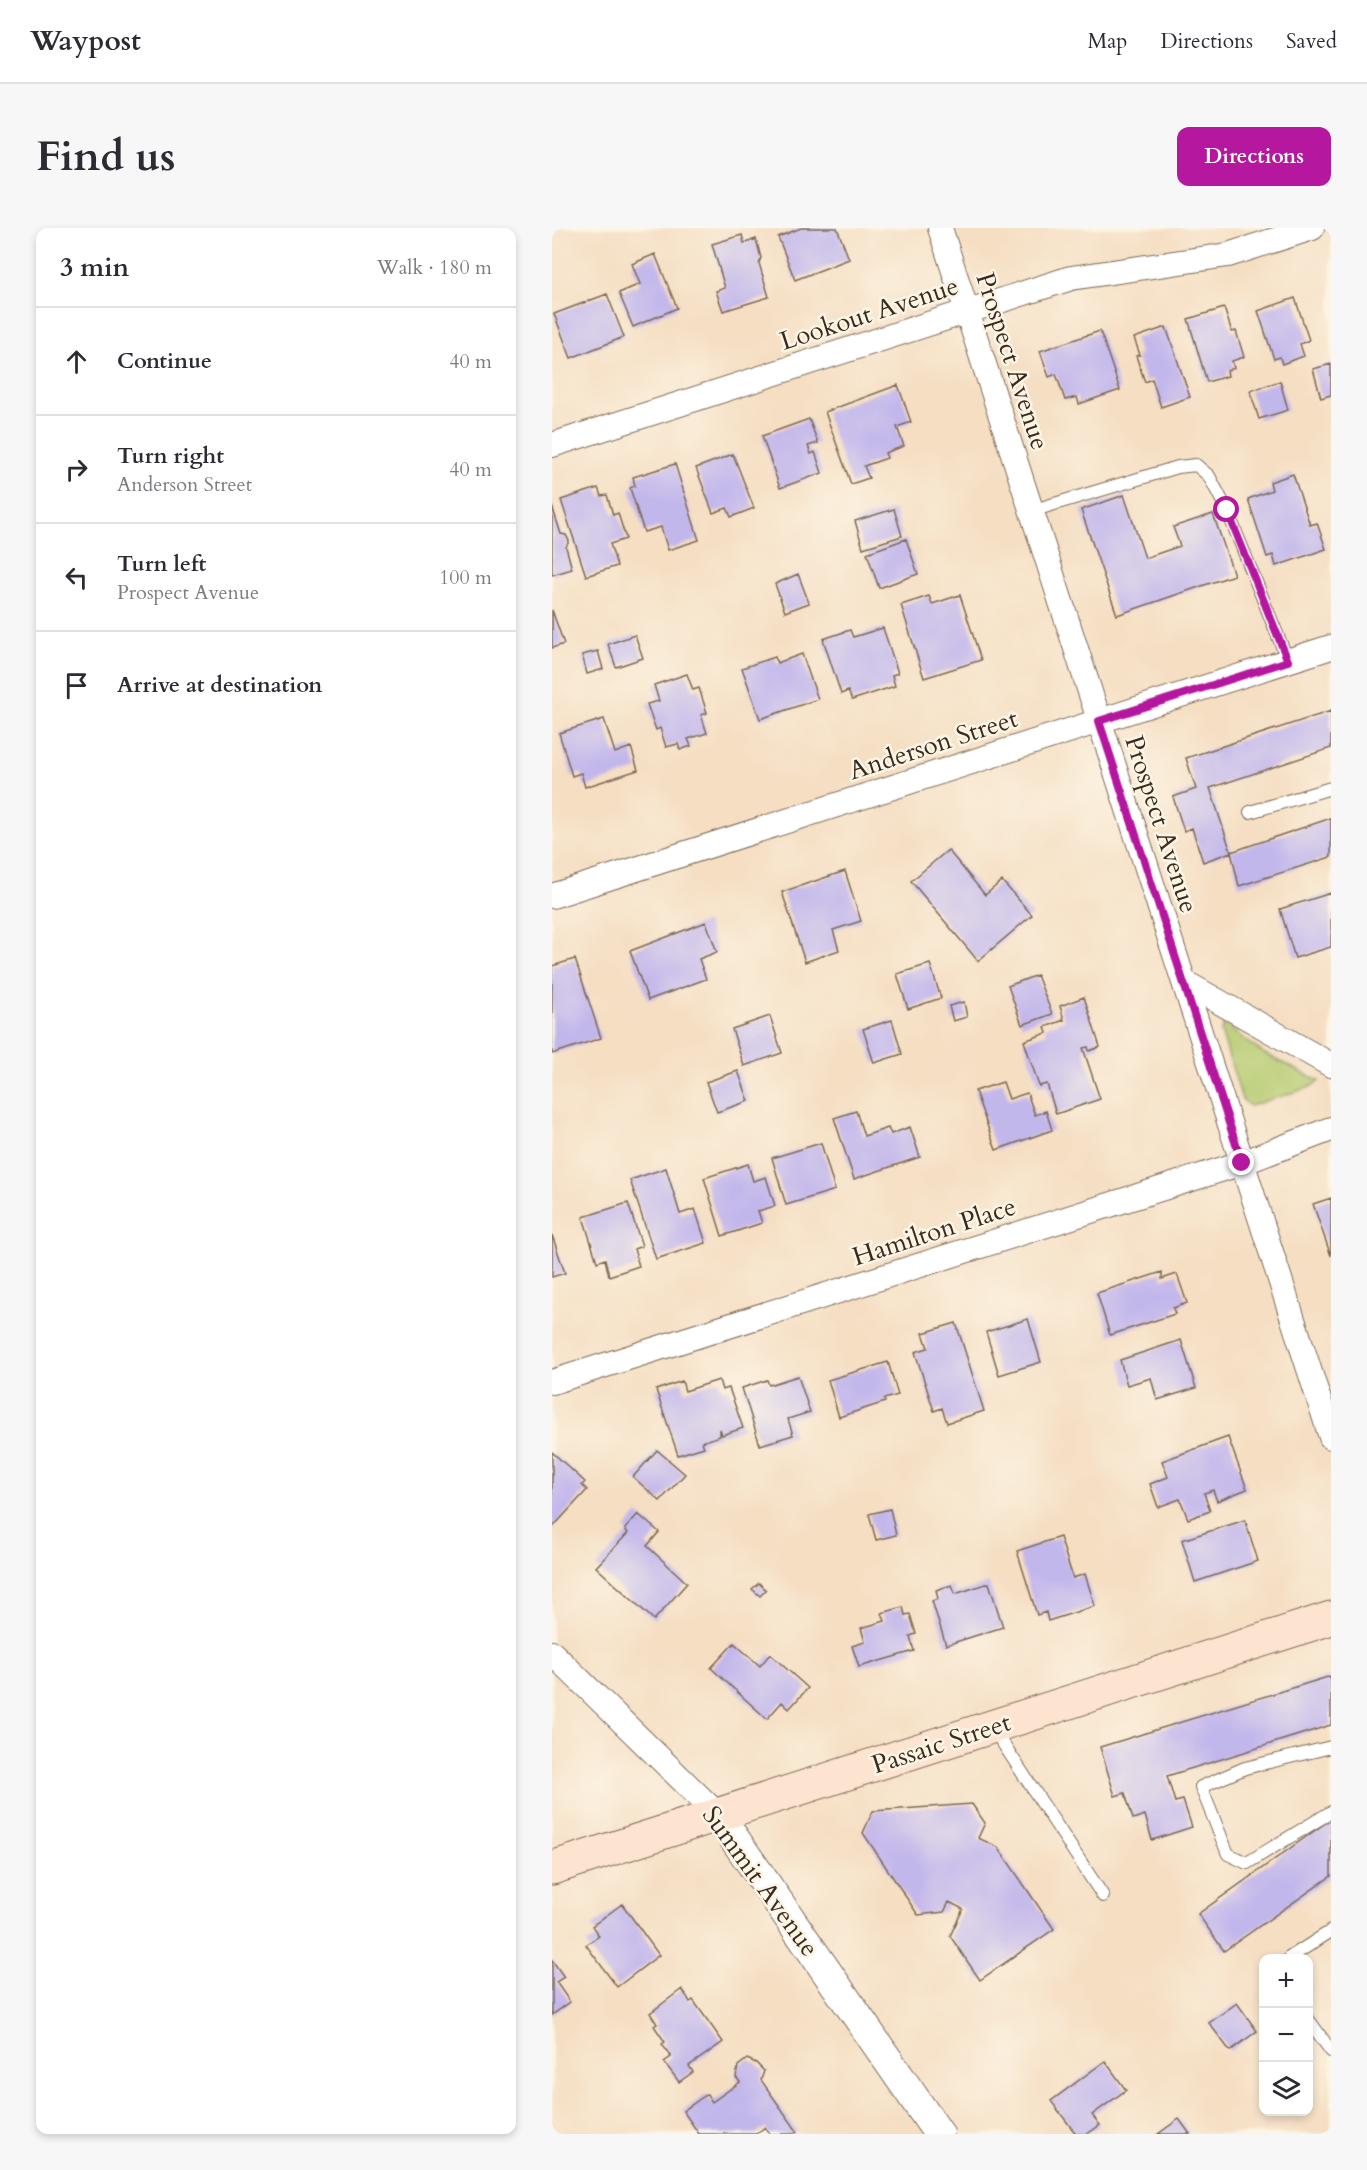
<!DOCTYPE html>
<meta charset="utf-8">
<style>
:root{--surface:#fff;--page:#f7f7f7;--text:#2b2b33;--muted:#7c7c81;--line:#e1e1e2;--accent:#b5179e}
body{margin:0;font-family:Cardo,serif;background:var(--page);color:var(--text)}
.controls{position:absolute;right:18px;bottom:18px;display:grid;overflow:hidden;border-radius:12px;box-shadow:0 3px 9px #0003}
.controls button{width:54px;height:54px;display:grid;place-items:center;padding:0;border:0;border-bottom:2px solid var(--line);background:var(--surface);color:var(--text);font:30px sans-serif}
.stop{position:absolute;width:18px;height:18px;margin:-14px;border:4px solid #b5179e;border-radius:50%;background:#fff}
.stop.end{background:#b5179e;border-color:#fff;box-shadow:0 2px 6px #0008}
.list{margin:0;padding:0;list-style:none}
h2{display:flex;justify-content:space-between;align-items:center;height:78px;margin:0;padding:0 24px;font-size:26px}
h2 small{font-size:20px;font-weight:400;color:var(--muted)}
.list li{display:grid;grid-template-columns:39px 1fr auto;gap:18px;align-items:center;box-sizing:border-box;height:108px;padding:0 24px;border-top:2px solid var(--line)}
.list b{display:block;font-size:22px;white-space:nowrap}
.list p{margin:0;font-size:20px;white-space:nowrap;color:var(--muted)}
.list em{font-size:20px;font-style:normal;color:var(--muted)}
.icon{flex:none;width:33px;height:33px;fill:none;stroke:currentColor;stroke-width:2;stroke-linecap:round;stroke-linejoin:round}
.map{position:relative;flex:none;width:779px;height:1906px;overflow:hidden;border-radius:12px}
header{display:flex;align-items:center;gap:36px;box-sizing:border-box;height:84px;padding:0 30px;background:var(--surface);border-bottom:2px solid var(--line)}
header strong{font-size:28px}
nav{display:flex;gap:33px;margin-inline-start:auto;font-size:21px}
.intro{display:flex;align-items:center;justify-content:space-between;box-sizing:border-box;height:144px;padding:0 36px}
h1{margin:0;font-size:42px}
.button{padding:15px 27px;border-radius:12px;background:var(--accent);color:#fff;font-size:21px;font-weight:700}
main{display:flex;gap:36px;padding:0 36px}
aside{flex:1;background:var(--surface);border-radius:12px;box-shadow:0 3px 9px #0003}
.map>svg:first-child{display:block}
</style>
<header>
<strong>Waypost</strong>
<nav><a>Map</a><a>Directions</a><a>Saved</a></nav>
</header>
<div class="intro"><h1>Find us</h1><a class="button">Directions</a></div>
<main>
<aside>
<h2>3 min<small>Walk · 180 m</small></h2>
<ul class="list">
<li><svg class="icon" aria-label="ahead" viewBox="0 0 24 24"><path d="M12 20V5M6 11l6-6 6 6"/></svg><div><b>Continue</b></div><em>40 m</em></li>
<li><svg class="icon" aria-label="right" viewBox="0 0 24 24"><path d="M7 20v-9h11M14 6l5 5-5 5"/></svg><div><b>Turn right</b><p>Anderson Street</p></div><em>40 m</em></li>
<li><svg class="icon" aria-label="left" viewBox="0 0 24 24"><path d="M17 20v-9H6M10 6l-5 5 5 5"/></svg><div><b>Turn left</b><p>Prospect Avenue</p></div><em>100 m</em></li>
<li><svg class="icon" aria-label="arrive" viewBox="0 0 24 24"><path d="M6 21V4h12l-3 4 3 4H6"/></svg><div><b>Arrive at destination</b></div></li>
</ul>
</aside>
<div class="map">
<svg width="779" height="1906" viewBox="0 0 779 1906">
<rect width="100%" height="100%" fill="#fcf5e5"/>
<filter id="ink" filterUnits="userSpaceOnUse"><feTurbulence type="fractalNoise" baseFrequency=".0167" numOctaves="2"/><feDisplacementMap in="SourceGraphic" scale="12" xChannelSelector="R" yChannelSelector="G"/><feConvolveMatrix kernelMatrix="1 2 1 2 8 2 1 2 1" color-interpolation-filters="sRGB"/></filter>
<filter id="wash" filterUnits="userSpaceOnUse"><feTurbulence type="fractalNoise" baseFrequency=".008" numOctaves="4" result="noise"/><feDisplacementMap in="SourceGraphic" scale="24" xChannelSelector="R" yChannelSelector="G"/><feGaussianBlur stdDeviation="1.35" result="paint"/><feColorMatrix in="noise" values="0 0 0 0 0 0 0 0 0 0 0 0 0 0 0 0 0 1.4 0 .05"/><feComposite in="paint" operator="in"/></filter>
<g filter="url(#wash)">
<rect width="100%" height="100%" fill="#f5dec2"/>
<path fill="#b6cb70" stroke="#787a47" stroke-width="1.5" d="M672 796 711 825 767 853 758 859 698 878 690 871 669 803Z"/>
<g id="blocks">
<path fill="#c2b7eb" d="M249 0H285L297 31 243 52 226 9Z
M190 7 192 15 204 11 209 30 207 35 217 69 171 83 164 63 173 60 160 16Z
M103 26 125 80 81 99 67 65 88 56 80 36Z
M55 66 72 109 19 130 2 86Z
M743 70 757 112 748 116 752 128 730 136 728 129 722 131 706 83Z
M672 80 680 104 684 103 692 129 680 133 682 140 675 143 676 148 655 154 636 91Z
M614 99 638 169 609 179 600 151 593 154 584 128 588 127 582 110Z
M548 103 568 162 527 176 525 169 513 172 504 146 497 149 488 123Z
M779 136V167L769 170 761 141Z
M728 153 736 182 707 191 698 163Z
M346 157 359 194 345 199 352 218 333 225 335 230 312 238 317 250 299 256 273 184Z
M257 191 266 215 256 218 259 226 263 224 270 245 228 260 210 208Z
M181 226 202 280 179 289 175 280 161 285 144 240Z
M123 236 147 312 116 322 109 299 92 304 78 260 83 258 81 249Z
M741 246 758 297 765 295 774 321 724 338 721 327 715 329 696 271 720 262 718 254Z
M46 260 49 268 55 267 61 287 66 285 74 311 58 316 65 338 34 348 9 272Z
M572 267 593 330 628 318 621 299 661 286 682 347 565 387 529 282Z
M0 278 9 306 14 307 17 313 14 319 20 341 0 347Z
M342 281 350 308 311 320 303 293Z
M354 311 366 346 327 360 315 325Z
M246 346 257 375 233 384 223 356Z
M408 367 429 432 372 450 349 377 377 368 380 376Z
M0 382 12 416 0 420Z
M331 400 346 445 340 447 343 458 300 472 296 463 289 466 271 411 298 402 301 409Z
M83 407 91 430 64 439 56 416Z
M46 423 51 441 35 446 30 427Z
M250 426 266 471 208 491 190 440 223 429 225 435Z
M135 446 141 462 147 460 155 485 149 487 155 505 136 511 139 518 128 522 126 516 114 519 108 500 104 502 95 476 107 473 102 457Z
M779 483V520L658 560 679 624 651 634 640 600 632 603 621 569 644 561 634 530Z
M52 491 63 525 79 519 86 542 33 559 29 545 20 548 7 505Z
M779 590V629L687 658 679 624Z
M396 622 433 667 450 653 480 687 426 733 359 653Z
M293 643 309 693 281 702 287 722 253 734 230 664Z
M779 665V719L743 730 728 681Z
M154 694 165 724 147 731 154 751 96 772 78 723Z
M23 731 49 810 0 826V738Z
M378 736 389 770 356 781 345 746Z
M485 747 500 786 470 797 456 758Z
M532 769 548 819 537 823 536 819 531 820 548 871 504 886 495 856 487 858 472 813 495 805 493 799 512 792 508 778Z
M412 774 415 789 401 793 397 778Z
M218 788 230 825 192 838 180 801Z
M340 792 350 826 322 835 311 801Z
M186 843 197 873 165 884 154 854Z
M451 854 457 871 475 865 483 887 494 883 500 902 444 922 423 863Z
M304 883 312 908 336 900 339 906 358 899 368 929 302 951 282 890Z
M269 915 283 962 234 977 220 930Z
M196 936 201 953 214 949 223 978 206 983 210 995 170 1008 152 950Z
M114 940 128 986 143 981 154 1015 104 1031 78 952Z
M779 970V1028L761 976Z
M76 975 90 1018 82 1021 87 1038 57 1048 53 1031 45 1034 31 989Z
M0 1007 13 1045 0 1049Z
M610 1044V1051L625 1046 635 1075 621 1080 623 1086 558 1107 545 1065Z
M476 1091 489 1134 447 1147 434 1104Z
M404 1095 432 1183 395 1195 390 1180 382 1183 363 1124 376 1120 371 1105Z
M629 1112 644 1160 605 1172 599 1150 575 1157 568 1132Z
M336 1134 346 1167 332 1171 333 1174 287 1189 276 1152Z
M246 1148 258 1184 236 1191 241 1207 208 1217 190 1160 215 1152 217 1157Z
M167 1152 170 1162 177 1160 191 1200 170 1207 168 1201V1208L150 1214 152 1219 126 1227 104 1162 130 1153 133 1163Z
M676 1209 695 1261 665 1273 661 1262 652 1265 658 1283 636 1291 628 1271 606 1279 598 1256 616 1249 610 1233Z
M105 1222 133 1246 108 1273 81 1249Z
M0 1224 33 1254 30 1257 35 1262 0 1300Z
M338 1281 344 1307 324 1312 317 1286Z
M86 1286 107 1304 95 1318 135 1355 102 1392 44 1339 76 1305 73 1301Z
M693 1292 706 1333 643 1354 630 1312Z
M508 1309 521 1350 533 1346 543 1378 496 1393 494 1384 485 1387 465 1323Z
M207 1355 214 1362 208 1368 200 1361Z
M437 1355 451 1399 394 1417 380 1373 386 1371 384 1362 400 1357 403 1366Z
M351 1379 353 1387 358 1386 364 1406 358 1408 362 1423 307 1439 300 1418 313 1414 309 1400 333 1393 330 1385Z
M182 1415 208 1438 218 1426 256 1460 237 1481 230 1474 215 1491 159 1440Z
M779 1448V1497L615 1548 623 1574 631 1572 640 1599 600 1612 593 1587 581 1591 573 1565 563 1568 548 1519Z
M420 1576 433 1595 426 1610 446 1619 502 1701 428 1752 398 1708 411 1681 397 1674 392 1684 366 1687 311 1605 321 1583Z
M779 1591V1648L672 1723 646 1686Z
M70 1676 107 1727 65 1759 34 1717 47 1708 40 1698Z
M0 1732 12 1749 4 1754 18 1774 0 1787Z
M130 1761 138 1774 141 1772 171 1814 137 1838 141 1844 127 1854 112 1834 119 1829 110 1816 113 1814 102 1798 105 1796 98 1785Z
M685 1775 705 1803 678 1823 657 1795Z
M195 1831 204 1835 212 1843 209 1852 245 1903 240 1906H217L213 1899 204 1906H147L131 1883 155 1866 160 1874 188 1854 184 1849 186 1838Z
M553 1833 574 1862 540 1887 548 1897 535 1906H524L499 1873Z
M627 1891 638 1906H606Z"/>
</g>
</g>
<g filter="url(#ink)">
<use href="#blocks" fill-opacity="0" stroke="#7c6957" stroke-width="1.5"/>
<g fill="none" stroke-linecap="round" stroke-linejoin="round">
<defs>
<path id="service" d="M479 283 626 239 644 237 657 248 675 282 736 433
M698 584 779 560
M441 1500 551 1668
M779 1519 693 1540 649 1559 676 1626 695 1635 779 1584
M737 1730 779 1703
M756 1791 779 1823"/>
<path id="minor" d="M388 0 779 1209
M0 217 519 50 676 27 760 0
M0 668 779 419
M632 754 779 837
M0 1154 690 935 779 901
M0 1425 166 1587"/>
<path id="tertiary" d="M166 1587 387 1906"/>
<path id="secondary" d="M0 1640 779 1390"/>
</defs>
<use href="#service" stroke="#7c6957" stroke-width="14"/>
<use href="#minor" stroke="#7c6957" stroke-width="26"/>
<use href="#tertiary" stroke="#7c6957" stroke-width="32"/>
<use href="#secondary" stroke="#7c6957" stroke-width="35"/>
<use href="#service" stroke="#fff" stroke-width="12"/>
<use href="#minor" stroke="#fff" stroke-width="24"/>
<use href="#tertiary" stroke="#fff" stroke-width="30"/>
<use href="#secondary" stroke="#fde4d1" stroke-width="33"/>
</g>
</g>
<g fill="none" stroke-linecap="round" stroke-linejoin="round" filter="url(#ink)">
<path stroke="#b5179e" stroke-width="8" d="M675 282 736 433 547 493 690 935"/>
</g>
<g text-anchor="middle" stroke-width="5" stroke-linejoin="round" paint-order="stroke">
<g font-size="26" fill="#3b2a1e" stroke="#fcf5e5">
<text transform="translate(317 85) rotate(-18)" y="9">Lookout Avenue</text>
<text transform="translate(461 133) rotate(72)" y="9">Prospect Avenue</text>
<text transform="translate(381 516) rotate(-18)" y="9">Anderson Street</text>
<text transform="translate(610 596) rotate(72)" y="9">Prospect Avenue</text>
<text transform="translate(382 1003) rotate(-18)" y="9">Hamilton Place</text>
<text transform="translate(389 1515) rotate(-18)" y="9">Passaic Street</text>
<text transform="translate(209 1653) rotate(54)" y="9">Summit Avenue</text>
</g>
</g>
</svg>
<div class="controls">
<button>+</button>
<button>−</button>
<button><svg class="icon" aria-label="layers" viewBox="0 0 24 24"><path d="M12 4l9 5-9 5-9-5zM3 14l9 5 9-5"/></svg></button>
</div>
<div class="stop" style="left:675px;top:282px"></div>
<div class="stop end" style="left:690px;top:935px"></div>
</div>
</main>
